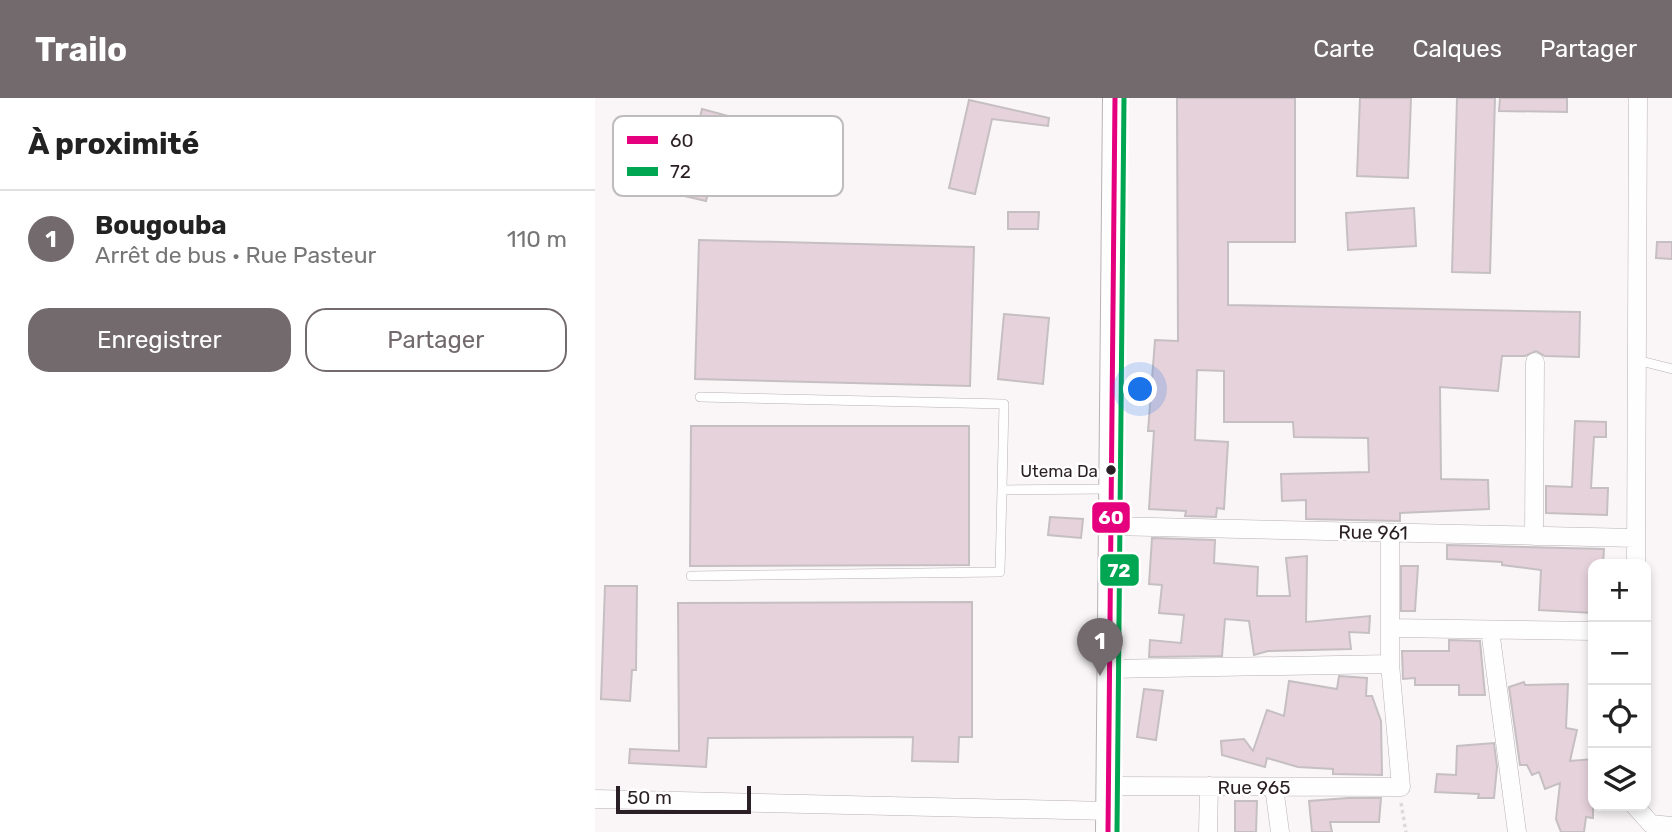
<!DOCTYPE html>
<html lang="fr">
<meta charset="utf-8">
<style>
:root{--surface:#fff;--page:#f6f6f6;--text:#222;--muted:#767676;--line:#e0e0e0;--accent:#736a6e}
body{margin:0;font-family:Rubik,sans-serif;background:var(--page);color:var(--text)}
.controls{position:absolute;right:21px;bottom:21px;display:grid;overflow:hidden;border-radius:14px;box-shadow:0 4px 10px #0003}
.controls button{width:63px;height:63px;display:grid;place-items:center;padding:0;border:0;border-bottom:2px solid var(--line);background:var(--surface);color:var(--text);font:35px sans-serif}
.scale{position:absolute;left:21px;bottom:18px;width:135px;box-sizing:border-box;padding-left:7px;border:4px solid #2a1f24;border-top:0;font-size:19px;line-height:24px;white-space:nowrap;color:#2a1f24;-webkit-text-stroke:5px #fff;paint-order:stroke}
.you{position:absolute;left:546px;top:292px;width:24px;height:24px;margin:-18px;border:5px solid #fff;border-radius:50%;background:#1a73e8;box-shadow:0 0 0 10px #1a73e833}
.badge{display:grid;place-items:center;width:46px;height:46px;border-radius:50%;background:var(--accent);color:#fff;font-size:23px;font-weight:700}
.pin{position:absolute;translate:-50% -58px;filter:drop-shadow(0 2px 4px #0008)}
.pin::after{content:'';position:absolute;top:37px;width:24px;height:21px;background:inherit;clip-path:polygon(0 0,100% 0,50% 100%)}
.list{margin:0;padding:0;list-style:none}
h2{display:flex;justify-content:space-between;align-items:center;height:91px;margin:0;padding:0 28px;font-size:30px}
h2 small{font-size:23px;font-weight:400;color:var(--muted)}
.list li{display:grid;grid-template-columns:46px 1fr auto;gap:21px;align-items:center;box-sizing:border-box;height:98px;padding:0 28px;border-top:2px solid var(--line)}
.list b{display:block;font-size:26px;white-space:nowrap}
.list p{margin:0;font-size:23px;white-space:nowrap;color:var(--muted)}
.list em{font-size:23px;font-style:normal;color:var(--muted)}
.actions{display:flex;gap:14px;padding:21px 28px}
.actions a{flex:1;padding:16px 0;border:2px solid var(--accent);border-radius:21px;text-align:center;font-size:24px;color:var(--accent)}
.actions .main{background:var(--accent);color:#fff}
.icon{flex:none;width:38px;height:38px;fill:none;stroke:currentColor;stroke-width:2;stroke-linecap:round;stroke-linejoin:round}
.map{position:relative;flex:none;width:1077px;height:734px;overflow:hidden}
header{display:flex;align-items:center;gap:42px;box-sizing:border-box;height:98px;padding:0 35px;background:var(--accent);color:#fff}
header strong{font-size:33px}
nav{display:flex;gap:38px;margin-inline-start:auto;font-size:24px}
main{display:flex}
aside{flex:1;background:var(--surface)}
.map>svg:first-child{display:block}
</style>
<header>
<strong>Trailo</strong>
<nav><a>Carte</a><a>Calques</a><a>Partager</a></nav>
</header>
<main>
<aside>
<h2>À proximité<small></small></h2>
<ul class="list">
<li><span class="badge">1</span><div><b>Bougouba</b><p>Arrêt de bus · Rue Pasteur</p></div><em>110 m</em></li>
</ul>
<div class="actions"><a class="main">Enregistrer</a><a>Partager</a></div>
</aside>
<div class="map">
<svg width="1077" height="734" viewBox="0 0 1077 734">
<rect width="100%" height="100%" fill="#faf6f8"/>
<path fill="#e6d2db" stroke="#c6bfc2" stroke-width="2" d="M582 0H700V144H633V207L985 214 984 259 950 258 941 253 930 258H907L903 293 845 289 846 381 893 382 894 411 805 415V423L711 421V402L687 403 686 376 774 374 773 340 699 339 698 324H629V273L602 272 600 342 633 344 629 411 622 410 621 419 590 418 591 413 554 411 559 333H553L560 242 583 243Z
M765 0H816L813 80 762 78Z
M862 0H900L895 175 857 174Z
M905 0H972V14L904 13Z
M374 2 454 20 453 28 397 21 380 96 354 90Z
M107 11 133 18 111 103 85 97Z
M819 110 821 148 753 152 751 115Z
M413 114H444L443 131H413Z
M104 142 379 149 375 288 100 281Z
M1062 144H1077V161L1061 160Z
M409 216 454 220 448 286 403 281Z
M980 323 1011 324V339H999L996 390H1013L1012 417 951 415V388L977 389Z
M96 328H374V467L95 468Z
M455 419 488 421 486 440 453 437Z
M557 440 620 442 619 465 663 469 662 498H695L691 460 712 458 711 524 775 518 774 535 754 534 756 551 673 553 659 557 654 523 630 521 627 558 554 559 555 542 586 545 589 517 564 515 567 487 554 486Z
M852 447 1009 451 1008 466H998V515L944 512 946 472 907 467V464L852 461Z
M806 468H823L820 513H806Z
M10 488H42L41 572H37L35 603 6 601Z
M377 504V639H364L363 664 317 663 318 639 113 640 111 669 34 665 35 651 84 653 83 505Z
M854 542 885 543 890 597H864V587H820V580L808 581 807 553H854Z
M744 578 772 580 771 598H777L786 623 787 677 738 676V671L703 669 672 660 670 669 627 657 626 643 649 641 658 653 672 612 689 618 694 583 742 591Z
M929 584 930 587 973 586 971 630 982 632 975 663 998 661V720L991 719 989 734H966L961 721 965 685 950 691 944 674 937 677 932 667H925L914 589Z
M549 591 568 593 561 642 542 639Z
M899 645 902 669 899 700H883L884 696 840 694 842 676 861 677 862 648Z
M753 700H786L784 724H735L737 734H717L714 703Z
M640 703H662L661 734H640Z"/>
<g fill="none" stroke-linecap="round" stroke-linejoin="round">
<defs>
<path id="service" d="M1042 262 1077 271
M407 392 514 391
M96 478 405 474 409 306 105 299"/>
<path id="minor" d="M515 428 1041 440
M939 438 940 264
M1041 466 1043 0
M795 530 998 533
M895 532 922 734
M514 571 795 566
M513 688 806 689 795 566V435
M679 689 685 734
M0 701 513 713
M1040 708 1056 726 1077 728
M613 734 614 688"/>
<path id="secondary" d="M513 734 520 0"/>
</defs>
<use href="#service" stroke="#b9b1b4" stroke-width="10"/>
<use href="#minor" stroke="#b9b1b4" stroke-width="19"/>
<use href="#secondary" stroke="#b9b1b4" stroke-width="26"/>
<path stroke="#dbdada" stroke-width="3.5" stroke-dasharray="3.5 3.5" stroke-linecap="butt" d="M806 705 811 734"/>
<use href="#service" stroke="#fefefe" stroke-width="9"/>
<use href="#minor" stroke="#fefefe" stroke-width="18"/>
<use href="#secondary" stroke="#fefefe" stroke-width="24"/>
<defs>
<path id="bus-1" d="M513 734 520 0"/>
<path id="bus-2" d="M522 734 529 0"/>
</defs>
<use href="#bus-1" stroke="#fff" stroke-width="10"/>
<use href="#bus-2" stroke="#fff" stroke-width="10"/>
<use href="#bus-1" stroke="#e5007d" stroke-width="5"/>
<use href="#bus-2" stroke="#00a651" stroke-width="5"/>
</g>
<circle fill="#2a1f24" stroke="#fff" stroke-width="2.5" cx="516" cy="372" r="6"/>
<g text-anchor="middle" stroke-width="5" stroke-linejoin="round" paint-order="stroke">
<g font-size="17" fill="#2a1f24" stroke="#fff" text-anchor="end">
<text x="503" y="379">Utema Da</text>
</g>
<g font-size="19" fill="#2a1f24" stroke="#fff">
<text transform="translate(778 434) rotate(1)" y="7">Rue 961</text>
<text x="659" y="696">Rue 965</text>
</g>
</g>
<rect x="18" y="18" width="230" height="80" rx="10" fill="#fff" stroke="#bfbcbd" stroke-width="2"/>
<rect x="32" y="38" width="31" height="8" fill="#e5007d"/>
<rect x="32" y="69" width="31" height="9" fill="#00a651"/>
<g font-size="19" fill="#2a1f24">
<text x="75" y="49">60</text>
<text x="75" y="80">72</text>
</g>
<g stroke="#fff" stroke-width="2.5">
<rect x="496" y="403" width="40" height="33" rx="7" fill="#e5007d"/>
<rect x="504" y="455" width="41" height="34" rx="7" fill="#00a651"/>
</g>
<g font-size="19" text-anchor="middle" font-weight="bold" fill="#fff">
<text x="516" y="426">60</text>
<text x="524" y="479">72</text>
</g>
</svg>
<div class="controls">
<button>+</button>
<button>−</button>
<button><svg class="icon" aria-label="locate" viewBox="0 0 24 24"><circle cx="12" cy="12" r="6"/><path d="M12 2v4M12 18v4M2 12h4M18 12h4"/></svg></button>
<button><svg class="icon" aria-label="layers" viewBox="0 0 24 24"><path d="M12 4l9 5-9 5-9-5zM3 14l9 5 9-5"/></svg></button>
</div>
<div class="scale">50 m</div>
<div class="you"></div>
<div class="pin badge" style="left:505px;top:578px">1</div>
</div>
</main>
